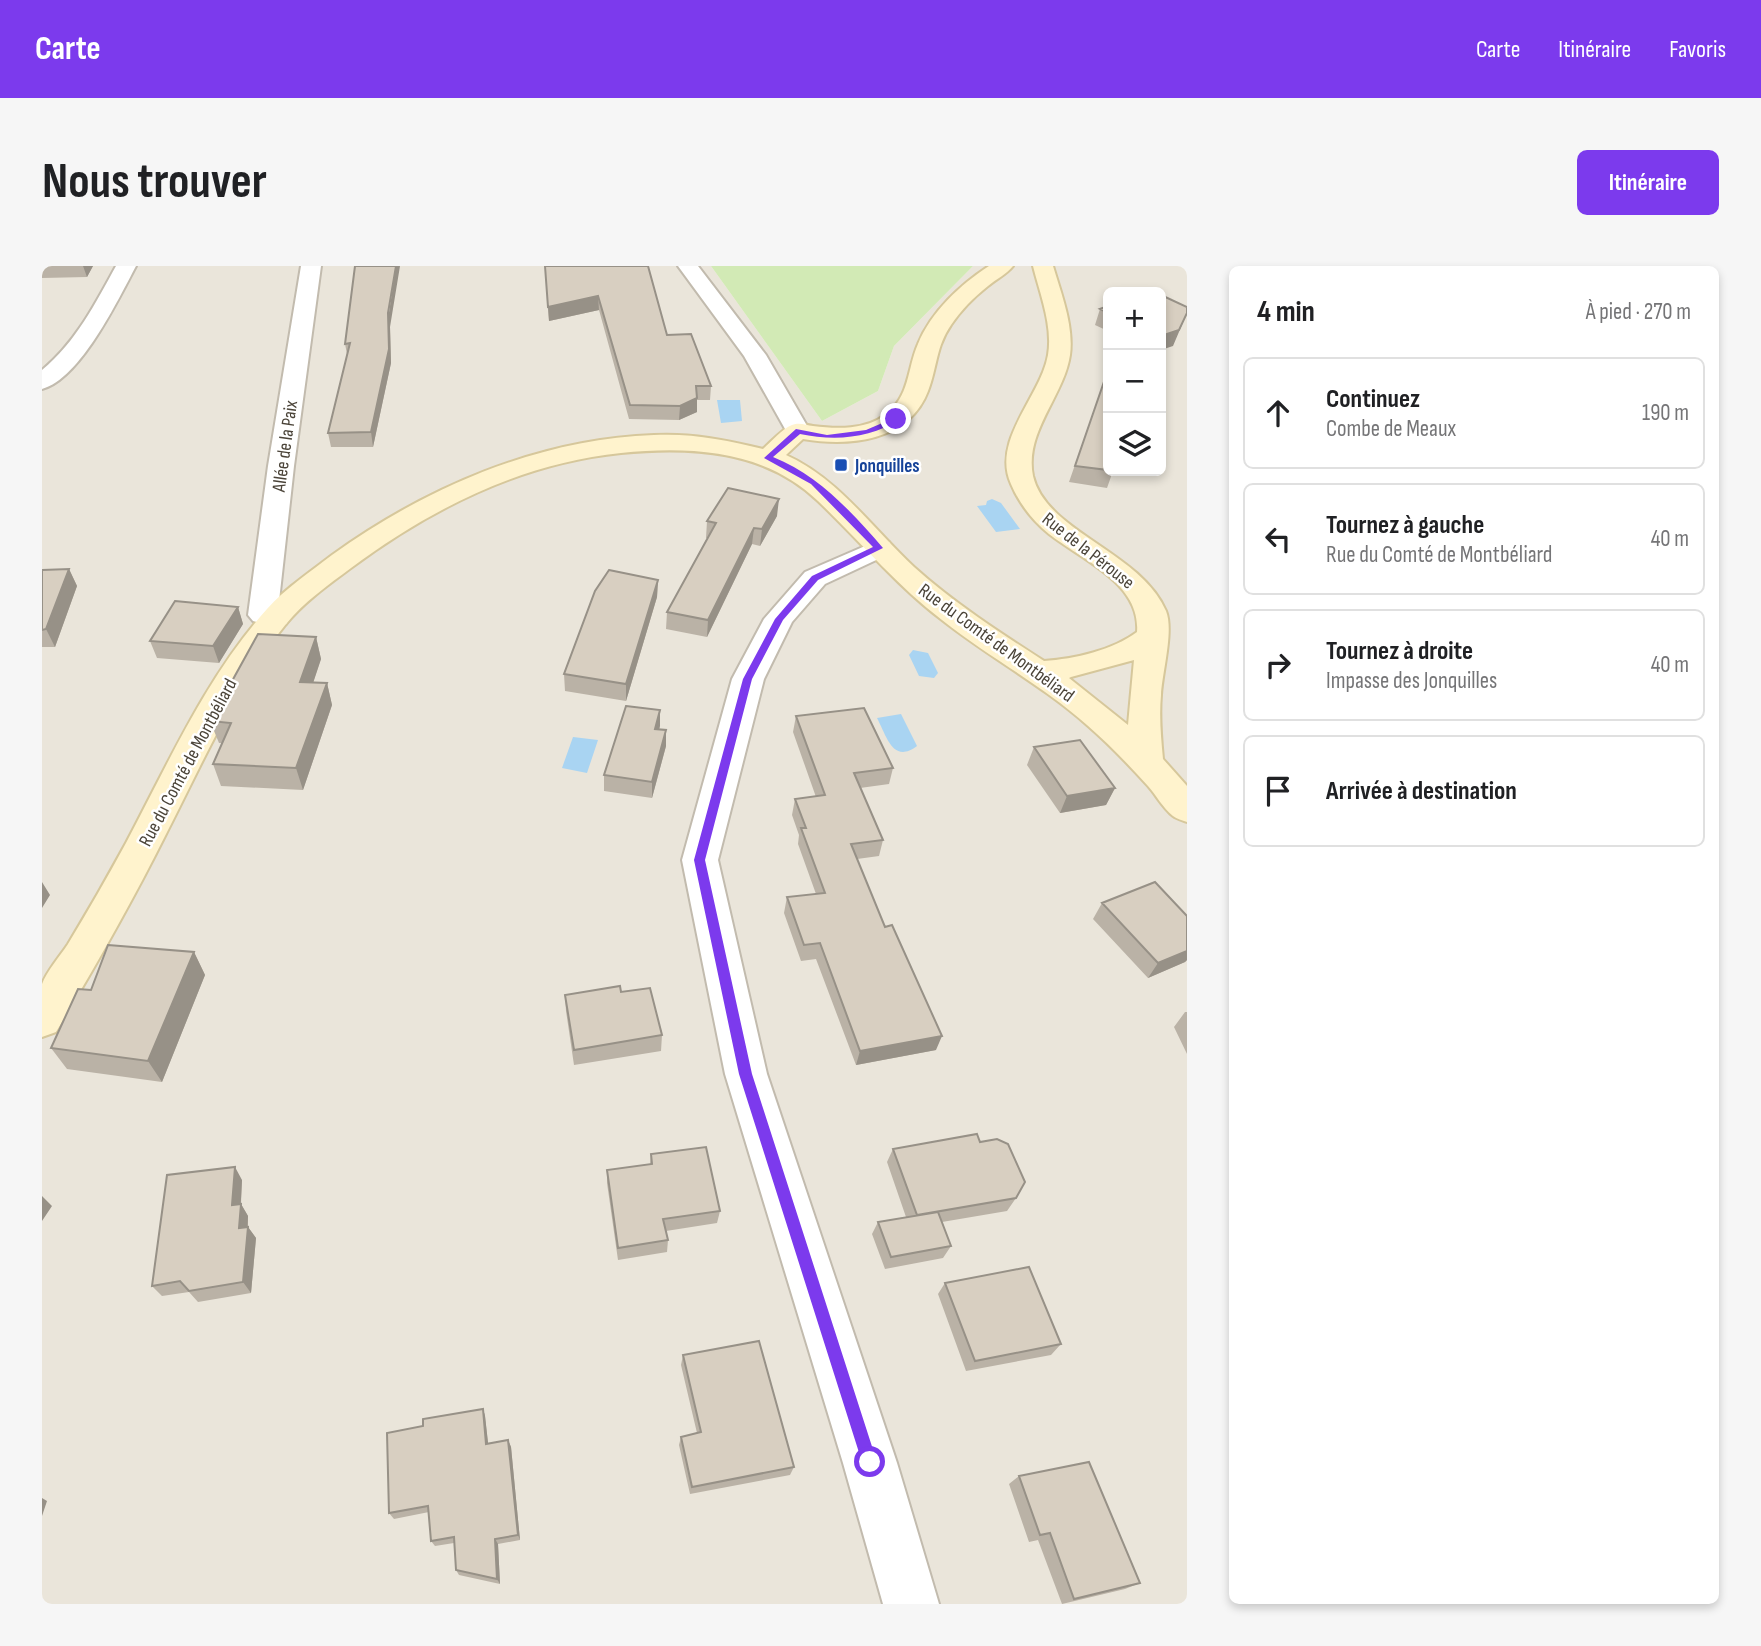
<!DOCTYPE html>
<html lang="fr">
<meta charset="utf-8">
<style>
:root{--surface:#fff;--page:#f6f6f6;--text:#202124;--muted:#757577;--line:#e0e0e0;--accent:#7c3aed}
body{margin:0;font-family:"Sofia Sans Condensed",sans-serif;background:var(--page);color:var(--text)}
.controls{position:absolute;right:21px;top:21px;display:grid;overflow:hidden;border-radius:10px;box-shadow:0 4px 10px #0003}
.controls button{width:63px;height:63px;display:grid;place-items:center;padding:0;border:0;border-bottom:2px solid var(--line);background:var(--surface);color:var(--text);font:35px sans-serif}
.stop{position:absolute;width:21px;height:21px;margin:-16px;border:5px solid #7c3aed;border-radius:50%;background:#fff}
.stop.end{background:#7c3aed;border-color:#fff;box-shadow:0 2px 7px #0008}
.list{margin:0;padding:0;list-style:none}
h2{display:flex;justify-content:space-between;align-items:center;height:91px;margin:0;padding:0 28px;font-size:30px}
h2 small{font-size:23px;font-weight:400;color:var(--muted)}
.list li{display:grid;grid-template-columns:46px 1fr auto;gap:21px;align-items:center;box-sizing:border-box;height:112px;margin:0 14px 14px;padding:0 14px;border:2px solid var(--line);border-radius:10px}
.list b{display:block;font-size:26px;white-space:nowrap}
.list p{margin:0;font-size:23px;white-space:nowrap;color:var(--muted)}
.list em{font-size:23px;font-style:normal;color:var(--muted)}
.icon{flex:none;width:38px;height:38px;fill:none;stroke:currentColor;stroke-width:2;stroke-linecap:round;stroke-linejoin:round}
.map{position:relative;flex:none;width:1145px;height:1338px;overflow:hidden;border-radius:10px}
header{display:flex;align-items:center;gap:42px;box-sizing:border-box;height:98px;padding:0 35px;background:var(--accent);color:#fff}
header strong{font-size:33px}
nav{display:flex;gap:38px;margin-inline-start:auto;font-size:24px}
.intro{display:flex;align-items:center;justify-content:space-between;box-sizing:border-box;height:168px;padding:0 42px}
h1{margin:0;font-size:49px}
.button{padding:18px 32px;border-radius:10px;background:var(--accent);color:#fff;font-size:24px;font-weight:700}
main{display:flex;gap:42px;padding:0 42px}
aside{flex:1;background:var(--surface);border-radius:10px;box-shadow:0 4px 10px #0003}
.map>svg:first-child{display:block}
</style>
<header>
<strong>Carte</strong>
<nav><a>Carte</a><a>Itinéraire</a><a>Favoris</a></nav>
</header>
<div class="intro"><h1>Nous trouver</h1><a class="button">Itinéraire</a></div>
<main>
<div class="map">
<svg width="1145" height="1338" viewBox="0 0 1145 1338">
<rect width="100%" height="100%" fill="#f6f3ec"/>
<path fill="#eae5da" fill-rule="evenodd" d="M0 0H669L780 155 836 125 852 80 931 0H1145V1338H0ZM1066 26H1119V205H1066Z"/>
<path fill="#d2eab5" d="M669 0H931L852 80 836 125 780 155Z"/>
<path fill="#a9d4f2" d="M675 134H698L700 155 679 157Z
M950 233 959 237 978 263 954 266 935 240 944 239 945 235Z
M871 384 886 387 896 407 892 412 877 410 867 389Z
M859 448 875 480C851 498 845 471 835 452Z
M531 471 556 474 545 507 520 502Z"/>
<g fill="none" stroke-linecap="round" stroke-linejoin="round">
<defs>
<path id="street" d="M74 0H94C76 34 38 113 0 123V104C34 76 53 38 74 0Z
M259 0H279L252 200 236 344 244 346 248 352 244 358 233 361 211 355 206 349 226 200Z
M636 0H656L724 89 768 165 765 170 756 172 747 170 702 90Z
M837 274 847 276 851 282 847 288 783 318 750 356 722 413 676 594 725 808 855 1197 897 1338H841L801 1197 683 808 640 594 690 413 722 353 763 306Z"/>
<path id="secondary" d="M947 0H971C965 8 954 13 946 20 932 31 919 44 909 59 894 80 895 102 886 125 867 175 808 181 761 173L744 189C796 212 831 263 872 301 912 337 957 366 1002 395 1033 393 1071 384 1095 366 1099 317 1040 294 1007 268 991 255 977 237 969 218 949 174 999 130 1006 89 1011 60 998 28 991 0H1011C1019 27 1032 60 1028 89 1022 130 982 166 991 210 1004 266 1098 285 1124 345 1132 365 1120 407 1119 429 1117 451 1119 472 1121 493L1145 520V556C1140 554 1135 553 1131 550 1121 542 1114 529 1106 520 1087 499 1067 478 1045 459 1000 419 948 392 900 354 854 319 818 275 776 235 723 184 649 180 579 187 480 197 388 243 309 302 286 319 262 336 244 358 193 421 161 496 124 568 90 636 53 701 14 766L0 771C0 756 0 733 0 718 5 705 18 690 26 678 46 645 65 612 84 577 126 498 164 411 225 343 244 322 268 306 290 289 383 222 496 173 612 169 649 167 685 174 721 183 730 175 740 163 750 159 757 156 764 159 771 160 795 163 823 164 843 149 868 131 865 103 876 78 889 46 919 18 947 0ZM1092 394 1086 459 1027 412 1029 411Z"/>
</defs>
<use href="#street" stroke="#c2bbae" stroke-width="4"/>
<use href="#secondary" stroke="#d6c79b" stroke-width="4"/>
<use href="#street" fill="#fff" fill-rule="evenodd"/>
<use href="#secondary" fill="#fff3cd" fill-rule="evenodd"/>
</g>
<path fill="#bab2a6" d="M0 0H51L45 11 0 12Z
M503 0 625 69 669 120 668 134H655V146L637 154 587 153 557 44 507 55Z
M1066 40V65L1053 59 1058 43Z
M348 61 349 97 331 181H289L286 167 305 88 303 78Z
M1066 104V205H1071L1065 222 1027 216Z
M735 250 718 280 710 278 665 371 624 363 625 346 665 272H664L665 255Z
M27 303 35 320 13 381H0V304Z
M616 314 615 331 584 435 523 425 522 408Z
M196 341 201 358 177 397 115 392 108 375Z
M274 371 279 393 271 417H285L290 439 261 524 179 520 171 498 180 477H177L168 455Z
M754 450 851 502 847 518 818 522 841 574 837 590 815 593 894 784 814 799 774 693 759 695 742 647 745 631 774 628 756 578 757 569 750 549 753 533 774 531 751 466Z
M618 460 617 463 624 464V480L610 532 562 525V509Z
M992 481 1073 522 1064 539 1018 547 985 499Z
M1060 637 1145 685V694L1143 696 1106 712 1051 653Z
M152 686 163 709 120 816 25 803 9 782 49 724Z
M579 726 620 769 619 785 532 799 524 745 523 729Z
M1143 746H1145V788L1132 761Z
M938 876 974 932 965 945 900 956 909 980 901 992 843 1003 830 968 836 956 864 951 845 896 851 883Z
M609 888 678 945 675 957 624 965 626 974 625 986 576 994 565 917V904L608 898Z
M200 914 199 938 206 950V961L214 972 209 1027 156 1036 147 1026 120 1030 110 1020Z
M903 1017 1019 1078 1009 1089 924 1105 896 1028Z
M641 1089 752 1201 748 1209 648 1228 637 1179 639 1171 655 1167 639 1099Z
M441 1143 443 1150 446 1178 466 1174 469 1181 478 1274 456 1278 458 1318 417 1309 414 1304 412 1277 393 1280 389 1275 387 1246 352 1253 347 1247 381 1160Z
M977 1210 1098 1317 1083 1323 1020 1338 996 1274 987 1276 967 1218Z"/>
<path fill="#979187" d="M41 0H51L45 11Z
M354 0H358L348 61 349 97 331 181 329 166Z
M556 30 557 44 507 55 506 41Z
M1145 47 1131 80 1119 84V70Z
M655 132V146L637 154 638 140Z
M737 233 735 250 718 280 720 263Z
M712 262 710 278 665 371 666 354Z
M27 303 35 320 13 381 4 363Z
M616 314 615 331 584 435V418Z
M196 341 201 358 177 397 171 380Z
M274 371 279 393 264 438 258 416Z
M285 417 290 439 261 524 254 502Z
M618 444V460L613 478V463Z
M624 464V480L610 532V516Z
M1073 522 1064 539 1018 547 1025 530Z
M0 616 8 629 0 642Z
M1145 685V694L1143 696 1106 712 1116 697Z
M152 686 163 709 120 816 106 795Z
M900 770 894 784 814 799 818 785Z
M193 901 200 914 198 951 190 939Z
M0 930 10 940 0 955Z
M199 938 206 950 205 973 197 962Z
M206 961 214 972 209 1027 201 1016Z
M441 1143 443 1150 447 1185 444 1178Z
M466 1174 469 1181 478 1274 476 1269Z
M0 1232 5 1235 0 1250Z
M453 1273 456 1278 458 1318 455 1313Z"/>
<path fill="#d8cfc1" stroke="#979187" stroke-width="2" d="M313 0H354L346 47 347 83 329 166 286 167 308 77 303 78Z
M503 0H606L625 69 649 68 669 120H654L655 132 638 140 588 139 556 30 506 41Z
M1119 29 1145 41V47L1137 64 1119 70Z
M1066 40V47L1058 43Z
M1066 104V204L1033 200Z
M686 222 737 233 720 263 712 262 666 354 625 346 674 257 665 255Z
M27 303 4 363 0 364V304Z
M567 304 616 314 584 418 522 408 553 325Z
M133 335 196 341 171 380 108 375Z
M216 368 274 371 258 416 285 417 254 502 171 498 189 457 168 455Z
M584 440 618 444 613 463 624 464 610 516 562 509Z
M822 442 851 502 812 507 841 574 809 578 843 661 850 659 900 770 818 785 778 677 762 679 745 631 783 627 759 562H764L753 533 783 529 754 450Z
M1038 474 1073 522 1025 530 992 481Z
M1113 616 1145 650V685L1116 697 1060 637Z
M66 679 152 686 106 795 9 782 36 723 49 724Z
M578 720 579 726 608 722 620 769 532 784 523 729Z
M935 868 938 876 955 873 966 878 983 916 974 932 875 949 851 883Z
M664 881 678 945 621 953 626 974 576 982 565 904 610 898 609 888Z
M193 901 190 939 199 938 197 962 206 961 201 1016 147 1025 138 1015 110 1020 125 909Z
M896 946 909 980 849 991 836 956Z
M987 1001 1019 1078 933 1095 903 1017Z
M717 1075 752 1201 650 1221 639 1171 659 1166 641 1089Z
M441 1143 444 1178 466 1174 476 1269 453 1273 455 1313 414 1304 412 1271 389 1275 386 1240 347 1247 345 1167 381 1160V1153Z
M1047 1196 1098 1317 1032 1333 1008 1267 998 1269 977 1210Z"/>
<path fill="#7c3aed" d="M852 152 858 153C828 173 792 175 758 168L731 191C776 209 810 246 841 282L776 314 741 354 710 413 663 594 710 808 835 1196 833 1202 828 1204 822 1202 820 1196 697 808 652 594 701 413 733 353 770 310 831 281 769 218 722 192 754 163 785 169 824 164Z"/>
<rect fill="#1a4fb4" stroke="#fff" stroke-width="2.5" x="792" y="192" width="14" height="14" rx="3.5"/>
<g text-anchor="middle" stroke-width="5" stroke-linejoin="round" paint-order="stroke">
<g font-size="19" fill="#4b4439" stroke="#fff">
<text transform="translate(242 180) rotate(-82)" y="7">Allée de la Paix</text>
<text transform="translate(1047 284) rotate(38)" y="7">Rue de la Pérouse</text>
<text transform="translate(955 376) rotate(36)" y="7">Rue du Comté de Montbéliard</text>
<text transform="translate(145 496) rotate(-62)" y="7">Rue du Comté de Montbéliard</text>
</g>
<g font-size="19" font-weight="bold" fill="#164399" stroke="#fff" text-anchor="start">
<text x="813" y="206">Jonquilles</text>
</g>
</g>
</svg>
<div class="controls">
<button>+</button>
<button>−</button>
<button><svg class="icon" aria-label="layers" viewBox="0 0 24 24"><path d="M12 4l9 5-9 5-9-5zM3 14l9 5 9-5"/></svg></button>
</div>
<div class="stop" style="left:828px;top:1196px"></div>
<div class="stop end" style="left:854px;top:153px"></div>
</div>
<aside>
<h2>4 min<small>À pied · 270 m</small></h2>
<ul class="list">
<li><svg class="icon" aria-label="ahead" viewBox="0 0 24 24"><path d="M12 20V5M6 11l6-6 6 6"/></svg><div><b>Continuez</b><p>Combe de Meaux</p></div><em>190 m</em></li>
<li><svg class="icon" aria-label="left" viewBox="0 0 24 24"><path d="M17 20v-9H6M10 6l-5 5 5 5"/></svg><div><b>Tournez à gauche</b><p>Rue du Comté de Montbéliard</p></div><em>40 m</em></li>
<li><svg class="icon" aria-label="right" viewBox="0 0 24 24"><path d="M7 20v-9h11M14 6l5 5-5 5"/></svg><div><b>Tournez à droite</b><p>Impasse des Jonquilles</p></div><em>40 m</em></li>
<li><svg class="icon" aria-label="arrive" viewBox="0 0 24 24"><path d="M6 21V4h12l-3 4 3 4H6"/></svg><div><b>Arrivée à destination</b></div></li>
</ul>
</aside>
</main>
